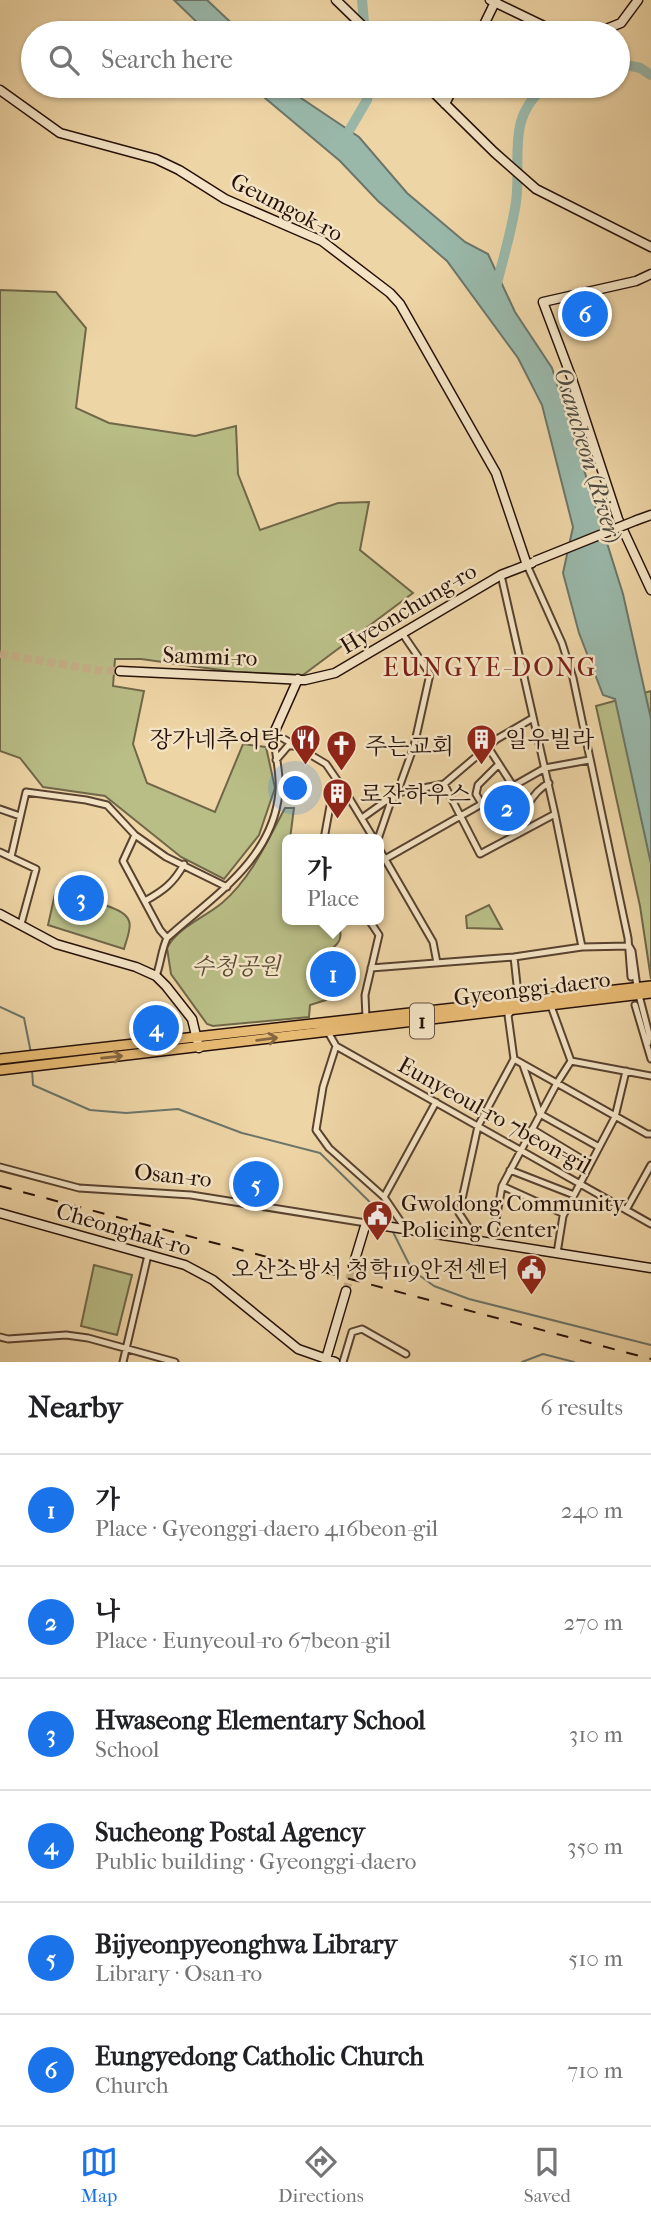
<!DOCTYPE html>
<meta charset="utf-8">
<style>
:root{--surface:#fff;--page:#f2f2f2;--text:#202124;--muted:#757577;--line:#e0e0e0;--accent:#1a73e8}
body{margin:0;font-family:"IM FELL French Canon","Noto Serif KR",serif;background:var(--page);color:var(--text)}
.you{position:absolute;left:296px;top:789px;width:24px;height:24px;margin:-18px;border:5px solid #fff;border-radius:50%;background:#1a73e8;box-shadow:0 0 0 10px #1a73e833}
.badge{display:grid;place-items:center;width:46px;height:46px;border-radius:50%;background:var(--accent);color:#fff;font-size:23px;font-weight:700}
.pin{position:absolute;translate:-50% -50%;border:4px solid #fff;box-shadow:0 2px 7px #0006}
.popup{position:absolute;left:282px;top:834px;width:102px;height:91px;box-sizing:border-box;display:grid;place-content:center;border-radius:10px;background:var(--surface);filter:drop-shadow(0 2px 5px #0005);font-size:23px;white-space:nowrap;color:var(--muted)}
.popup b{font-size:26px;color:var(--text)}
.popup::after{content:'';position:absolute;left:50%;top:100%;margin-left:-14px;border:14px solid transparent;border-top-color:var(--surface)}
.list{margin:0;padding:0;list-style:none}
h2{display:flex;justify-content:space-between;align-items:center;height:91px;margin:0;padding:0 28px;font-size:30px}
h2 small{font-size:23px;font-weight:400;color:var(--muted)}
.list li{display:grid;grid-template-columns:46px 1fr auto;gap:21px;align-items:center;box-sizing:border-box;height:112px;padding:0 28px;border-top:2px solid var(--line)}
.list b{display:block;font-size:26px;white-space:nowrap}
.list p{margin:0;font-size:23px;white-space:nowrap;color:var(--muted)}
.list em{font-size:23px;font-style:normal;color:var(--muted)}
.icon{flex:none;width:38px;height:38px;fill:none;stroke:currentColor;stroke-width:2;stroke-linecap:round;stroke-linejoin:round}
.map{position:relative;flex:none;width:651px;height:1362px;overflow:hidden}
.search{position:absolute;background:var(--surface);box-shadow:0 2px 5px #0004;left:21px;right:21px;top:21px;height:77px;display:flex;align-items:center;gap:18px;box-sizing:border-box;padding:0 24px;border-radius:38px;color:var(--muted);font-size:26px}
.sheet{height:763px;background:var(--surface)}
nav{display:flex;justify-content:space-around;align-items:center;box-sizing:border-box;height:98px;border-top:2px solid var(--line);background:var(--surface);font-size:19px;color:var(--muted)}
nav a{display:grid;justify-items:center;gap:4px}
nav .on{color:var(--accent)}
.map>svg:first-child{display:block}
</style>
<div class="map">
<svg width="651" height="1362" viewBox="0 0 651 1362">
<rect width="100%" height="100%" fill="#eed5a6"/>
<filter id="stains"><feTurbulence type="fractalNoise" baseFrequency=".00286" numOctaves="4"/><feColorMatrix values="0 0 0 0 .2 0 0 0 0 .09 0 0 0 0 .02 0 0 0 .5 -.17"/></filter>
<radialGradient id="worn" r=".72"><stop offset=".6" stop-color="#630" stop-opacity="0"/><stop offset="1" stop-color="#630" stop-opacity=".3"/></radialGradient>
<path fill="#b9bd86" stroke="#706748" stroke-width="2" d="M0 290 56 292 86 328 76 408 109 423 195 436 236 426 238 474 260 530 338 503 369 502 360 550 413 593 303 675 235 672 141 659H115L113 686 144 691 133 744 147 783 215 812 243 744 266 747 275 788 259 835 224 879 181 857 105 796 43 787 20 758 0 751Z
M651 691V979L640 906 596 706Z
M285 808H294L290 839H288V920H336C349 943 332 948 315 961 315 976 316 989 329 999L310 1005 309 1017 213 1026 207 1024 171 974 167 948C178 927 204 918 222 903 251 878 267 842 285 808Z
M55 894C71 898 124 904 129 921 132 928 126 941 124 949L48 925Z
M489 905 502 929 467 928 466 916Z
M94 1265 132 1275 117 1335 81 1326Z"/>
<path fill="#99b8aa" stroke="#6b756a" stroke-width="2" d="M174 0H207L242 33H208Z
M254 86H290L301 98 359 137 407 193 465 242 488 254 515 312 552 368 623 594 651 719V864L615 699 603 695 579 633 563 573 573 527 542 405 518 358 447 261 378 201 340 161 265 98Z"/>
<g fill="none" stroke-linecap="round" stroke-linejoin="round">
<path stroke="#6b756a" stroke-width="2" d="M0 1007 24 1018 31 1053
M32 1069 33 1085 90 1110 126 1113 178 1109 242 1133 320 1153 385 1217 389 1224
M393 1232 412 1270 434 1286 469 1299 651 1345
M522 1362 543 1354 574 1362"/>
<path stroke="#99b8aa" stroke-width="10" d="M362 0 365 33
M618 63 640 68 651 75
M343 141 367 100 370 86
M496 287C503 259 512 230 516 202 522 159 505 118 546 86"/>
<path stroke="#c6ae87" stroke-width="8" stroke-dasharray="8 4" stroke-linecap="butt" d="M0 654 96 670 120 671
M346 1291 353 1266"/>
<defs>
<path id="street" d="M527 565 562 643 573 678 628 938 631 977
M501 575 555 814 582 947
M274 733 326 764 348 796
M488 747 513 786
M276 760 288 746H294
M444 784 480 854 555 814
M482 804 476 794 478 785 499 764
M0 809 20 816
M362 818 397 793 414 746 430 674 402 633
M518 834C519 816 533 791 549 783
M135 835 123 861 160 930 167 938
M324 839 330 806 348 796 374 839
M378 839 390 804 397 793 444 784 497 739 533 718
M378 847 433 942 437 963
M0 852 36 869 21 924
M11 857 26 792 86 800 107 805 135 835 166 857 227 887
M378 863 545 768 589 760
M145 901C163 891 174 883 184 864
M514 957 518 994 515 1001
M371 968 514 957 582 947 629 946 632 951 637 987
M156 976C161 963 161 951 167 938 212 897 273 860 279 792 281 773 274 752 274 733
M639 995 649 1034 648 1043
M635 1005 651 1059
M551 1006 571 1061
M366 1018 365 995 379 935 369 920
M328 1032 336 1046 651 1224
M336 1046 323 1087 316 1130 329 1148 384 1197 405 1228
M514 1059 647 1134H651
M523 1065 540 1114 599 1147
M532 1129 590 1164
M0 1167 79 1188 191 1195 366 1223
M510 1170 574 1195
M502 1186 564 1214
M384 1197 436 1102
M626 1210 651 1165
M476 1239 459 1213 478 1126 514 1059 508 1015 512 1011
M492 1242 502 1186 557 1083 571 1061 651 1076
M557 1253 563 1216 615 1117 626 1071
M0 1337 8 1339 66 1335 88 1338 175 1362
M123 1362 148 1255
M343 1362 352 1332 362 1329 406 1354"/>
<path id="secondary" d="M336 0 370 33
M490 0 546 27 566 33
M480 33 496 0
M596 33 621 23 638 0
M427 86 494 152 536 189 651 247
M0 90 60 133 156 159 179 170 225 199 322 241 390 293 400 304 496 473 527 565
M445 104 454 86
M651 274 636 281 543 302 572 379 618 519 651 590
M637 520 651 515
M120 671 305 680 335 673 501 575 532 563
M274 733 298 679
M0 914 56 944 136 967 156 976 166 986 192 1019 199 1048
M0 1213 185 1265 213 1280 298 1349 335 1362
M353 1266 366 1223 651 1268
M326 1359 346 1291"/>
<path id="primary" d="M0 1059 651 986
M0 1070 651 993"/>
</defs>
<use href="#street" stroke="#584230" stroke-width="9"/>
<use href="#secondary" stroke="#261109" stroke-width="11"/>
<use href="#primary" stroke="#261109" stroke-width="12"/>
<use href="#street" stroke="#f4e4c5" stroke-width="5"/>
<use href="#secondary" stroke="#f4e4c5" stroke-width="8"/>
<use href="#primary" stroke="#e7ba73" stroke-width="9"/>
<path stroke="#261109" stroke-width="2" stroke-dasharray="12 12" stroke-linecap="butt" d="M0 1186 651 1359"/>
<defs>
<path id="secondary-bridge" d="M535 561 637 520"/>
</defs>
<use href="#secondary-bridge" stroke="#261109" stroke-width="11" stroke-linecap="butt"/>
<use href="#secondary-bridge" stroke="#f4e4c5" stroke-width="8"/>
</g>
<defs><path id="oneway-shaft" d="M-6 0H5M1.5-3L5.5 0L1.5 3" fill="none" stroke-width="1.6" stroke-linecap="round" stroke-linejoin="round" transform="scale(1.75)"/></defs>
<g stroke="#86663e">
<use href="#oneway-shaft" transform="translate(267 1039) rotate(-7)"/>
<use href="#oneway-shaft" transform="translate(112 1057) rotate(-6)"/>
</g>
<defs>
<symbol id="restaurant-pin" viewBox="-11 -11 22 30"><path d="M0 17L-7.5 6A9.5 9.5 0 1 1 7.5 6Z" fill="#8f2418" stroke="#f4e4c5"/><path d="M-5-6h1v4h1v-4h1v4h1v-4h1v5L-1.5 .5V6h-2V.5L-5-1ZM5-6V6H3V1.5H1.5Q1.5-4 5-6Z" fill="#fff"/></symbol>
<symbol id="building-pin" viewBox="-11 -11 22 30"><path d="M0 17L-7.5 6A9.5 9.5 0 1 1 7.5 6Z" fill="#8f2418" stroke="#f4e4c5"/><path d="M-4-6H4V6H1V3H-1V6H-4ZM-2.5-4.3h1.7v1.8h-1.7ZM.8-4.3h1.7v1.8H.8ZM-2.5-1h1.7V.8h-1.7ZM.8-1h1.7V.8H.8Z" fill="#fff"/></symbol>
<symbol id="church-pin" viewBox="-11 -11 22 30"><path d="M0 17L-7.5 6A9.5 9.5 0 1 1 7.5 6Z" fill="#8f2418" stroke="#f4e4c5"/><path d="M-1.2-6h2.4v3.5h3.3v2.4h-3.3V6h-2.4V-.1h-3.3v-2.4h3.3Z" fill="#fff"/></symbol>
<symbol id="civic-pin" viewBox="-11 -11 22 30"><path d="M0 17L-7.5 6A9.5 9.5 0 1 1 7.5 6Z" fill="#8f2418" stroke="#f4e4c5"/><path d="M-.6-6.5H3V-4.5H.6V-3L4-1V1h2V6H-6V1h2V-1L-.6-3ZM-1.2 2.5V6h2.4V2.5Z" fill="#fff"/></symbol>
</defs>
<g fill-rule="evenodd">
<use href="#restaurant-pin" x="288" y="722" width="35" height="47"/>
<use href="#building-pin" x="464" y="722" width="35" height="47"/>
<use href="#church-pin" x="324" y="728" width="35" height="47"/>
<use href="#building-pin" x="320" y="776" width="35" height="47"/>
<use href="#civic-pin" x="360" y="1198" width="35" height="47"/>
<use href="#civic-pin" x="514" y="1252" width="35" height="47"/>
</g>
<g text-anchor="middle" stroke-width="5" stroke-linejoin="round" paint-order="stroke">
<rect fill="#f4e4c5" stroke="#645041" stroke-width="2" x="410" y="1003.5" width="24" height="35" rx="5"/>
<g font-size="21" font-weight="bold" fill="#261109">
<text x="422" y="1028">1</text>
</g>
<g font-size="23" fill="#261109" stroke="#f4e4c5">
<text transform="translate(287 207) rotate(27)" y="8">Geumgok-ro</text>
<text transform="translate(408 608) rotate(-31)" y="8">Hyeonchung-ro</text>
<text transform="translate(210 656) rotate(2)" y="8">Sammi-ro</text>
<text transform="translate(532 988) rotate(-7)" y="8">Gyeonggi-daero</text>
<text transform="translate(495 1115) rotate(29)" y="8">Eunyeoul-ro 7beon-gil</text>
<text transform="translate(173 1175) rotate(6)" y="8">Osan-ro</text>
<text transform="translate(124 1229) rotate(16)" y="8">Cheonghak-ro</text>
</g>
<g font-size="23" fill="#261109" stroke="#f4e4c5" text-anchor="start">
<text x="283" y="747" text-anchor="end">장가네추어탕</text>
<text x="505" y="747">일우빌라</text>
<text x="365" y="754">주는교회</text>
<text x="360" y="802">로잔하우스</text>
<text x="401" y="1211">Gwoldong Community<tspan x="401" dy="26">Policing Center</tspan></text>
<text x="509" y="1277" text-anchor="end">오산소방서 청학119안전센터</text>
</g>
<g font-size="23" font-style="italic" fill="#594d35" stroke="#f4e4c5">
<text x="236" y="974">수청공원</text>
</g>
<g font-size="24" font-style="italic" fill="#4e4b41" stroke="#f4e4c5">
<text transform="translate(588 455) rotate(73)" y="8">Osancheon (River)</text>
</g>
<g font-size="26" letter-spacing="2" fill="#7a1f14" stroke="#f4e4c5">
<text x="490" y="676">EUNGYE-DONG</text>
</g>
</g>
<rect width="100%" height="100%" filter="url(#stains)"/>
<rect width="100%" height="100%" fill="url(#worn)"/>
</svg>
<div class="you"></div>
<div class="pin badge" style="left:333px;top:974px">1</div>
<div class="popup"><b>가</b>Place</div>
<div class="pin badge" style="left:507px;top:808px">2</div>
<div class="pin badge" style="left:81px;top:898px">3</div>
<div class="pin badge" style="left:156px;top:1028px">4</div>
<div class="pin badge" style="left:256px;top:1184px">5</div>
<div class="pin badge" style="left:585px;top:314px">6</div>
<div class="search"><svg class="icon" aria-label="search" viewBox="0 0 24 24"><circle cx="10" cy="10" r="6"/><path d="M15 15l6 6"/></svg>Search here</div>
</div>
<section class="sheet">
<h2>Nearby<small>6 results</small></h2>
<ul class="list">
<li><span class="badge">1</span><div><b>가</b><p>Place · Gyeonggi-daero 416beon-gil</p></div><em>240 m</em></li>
<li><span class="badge">2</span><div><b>나</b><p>Place · Eunyeoul-ro 67beon-gil</p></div><em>270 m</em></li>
<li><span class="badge">3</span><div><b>Hwaseong Elementary School</b><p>School</p></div><em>310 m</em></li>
<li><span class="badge">4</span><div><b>Sucheong Postal Agency</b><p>Public building · Gyeonggi-daero</p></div><em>350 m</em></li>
<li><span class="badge">5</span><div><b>Bijyeonpyeonghwa Library</b><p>Library · Osan-ro</p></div><em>510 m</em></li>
<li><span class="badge">6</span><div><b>Eungyedong Catholic Church</b><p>Church</p></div><em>710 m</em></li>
</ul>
</section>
<nav>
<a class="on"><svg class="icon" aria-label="map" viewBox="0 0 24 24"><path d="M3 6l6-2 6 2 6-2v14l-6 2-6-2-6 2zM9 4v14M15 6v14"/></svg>Map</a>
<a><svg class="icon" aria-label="directions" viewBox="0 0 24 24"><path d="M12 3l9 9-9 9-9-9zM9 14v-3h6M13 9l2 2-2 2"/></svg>Directions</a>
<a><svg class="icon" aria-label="saved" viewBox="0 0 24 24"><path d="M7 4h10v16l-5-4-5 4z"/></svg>Saved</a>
</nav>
